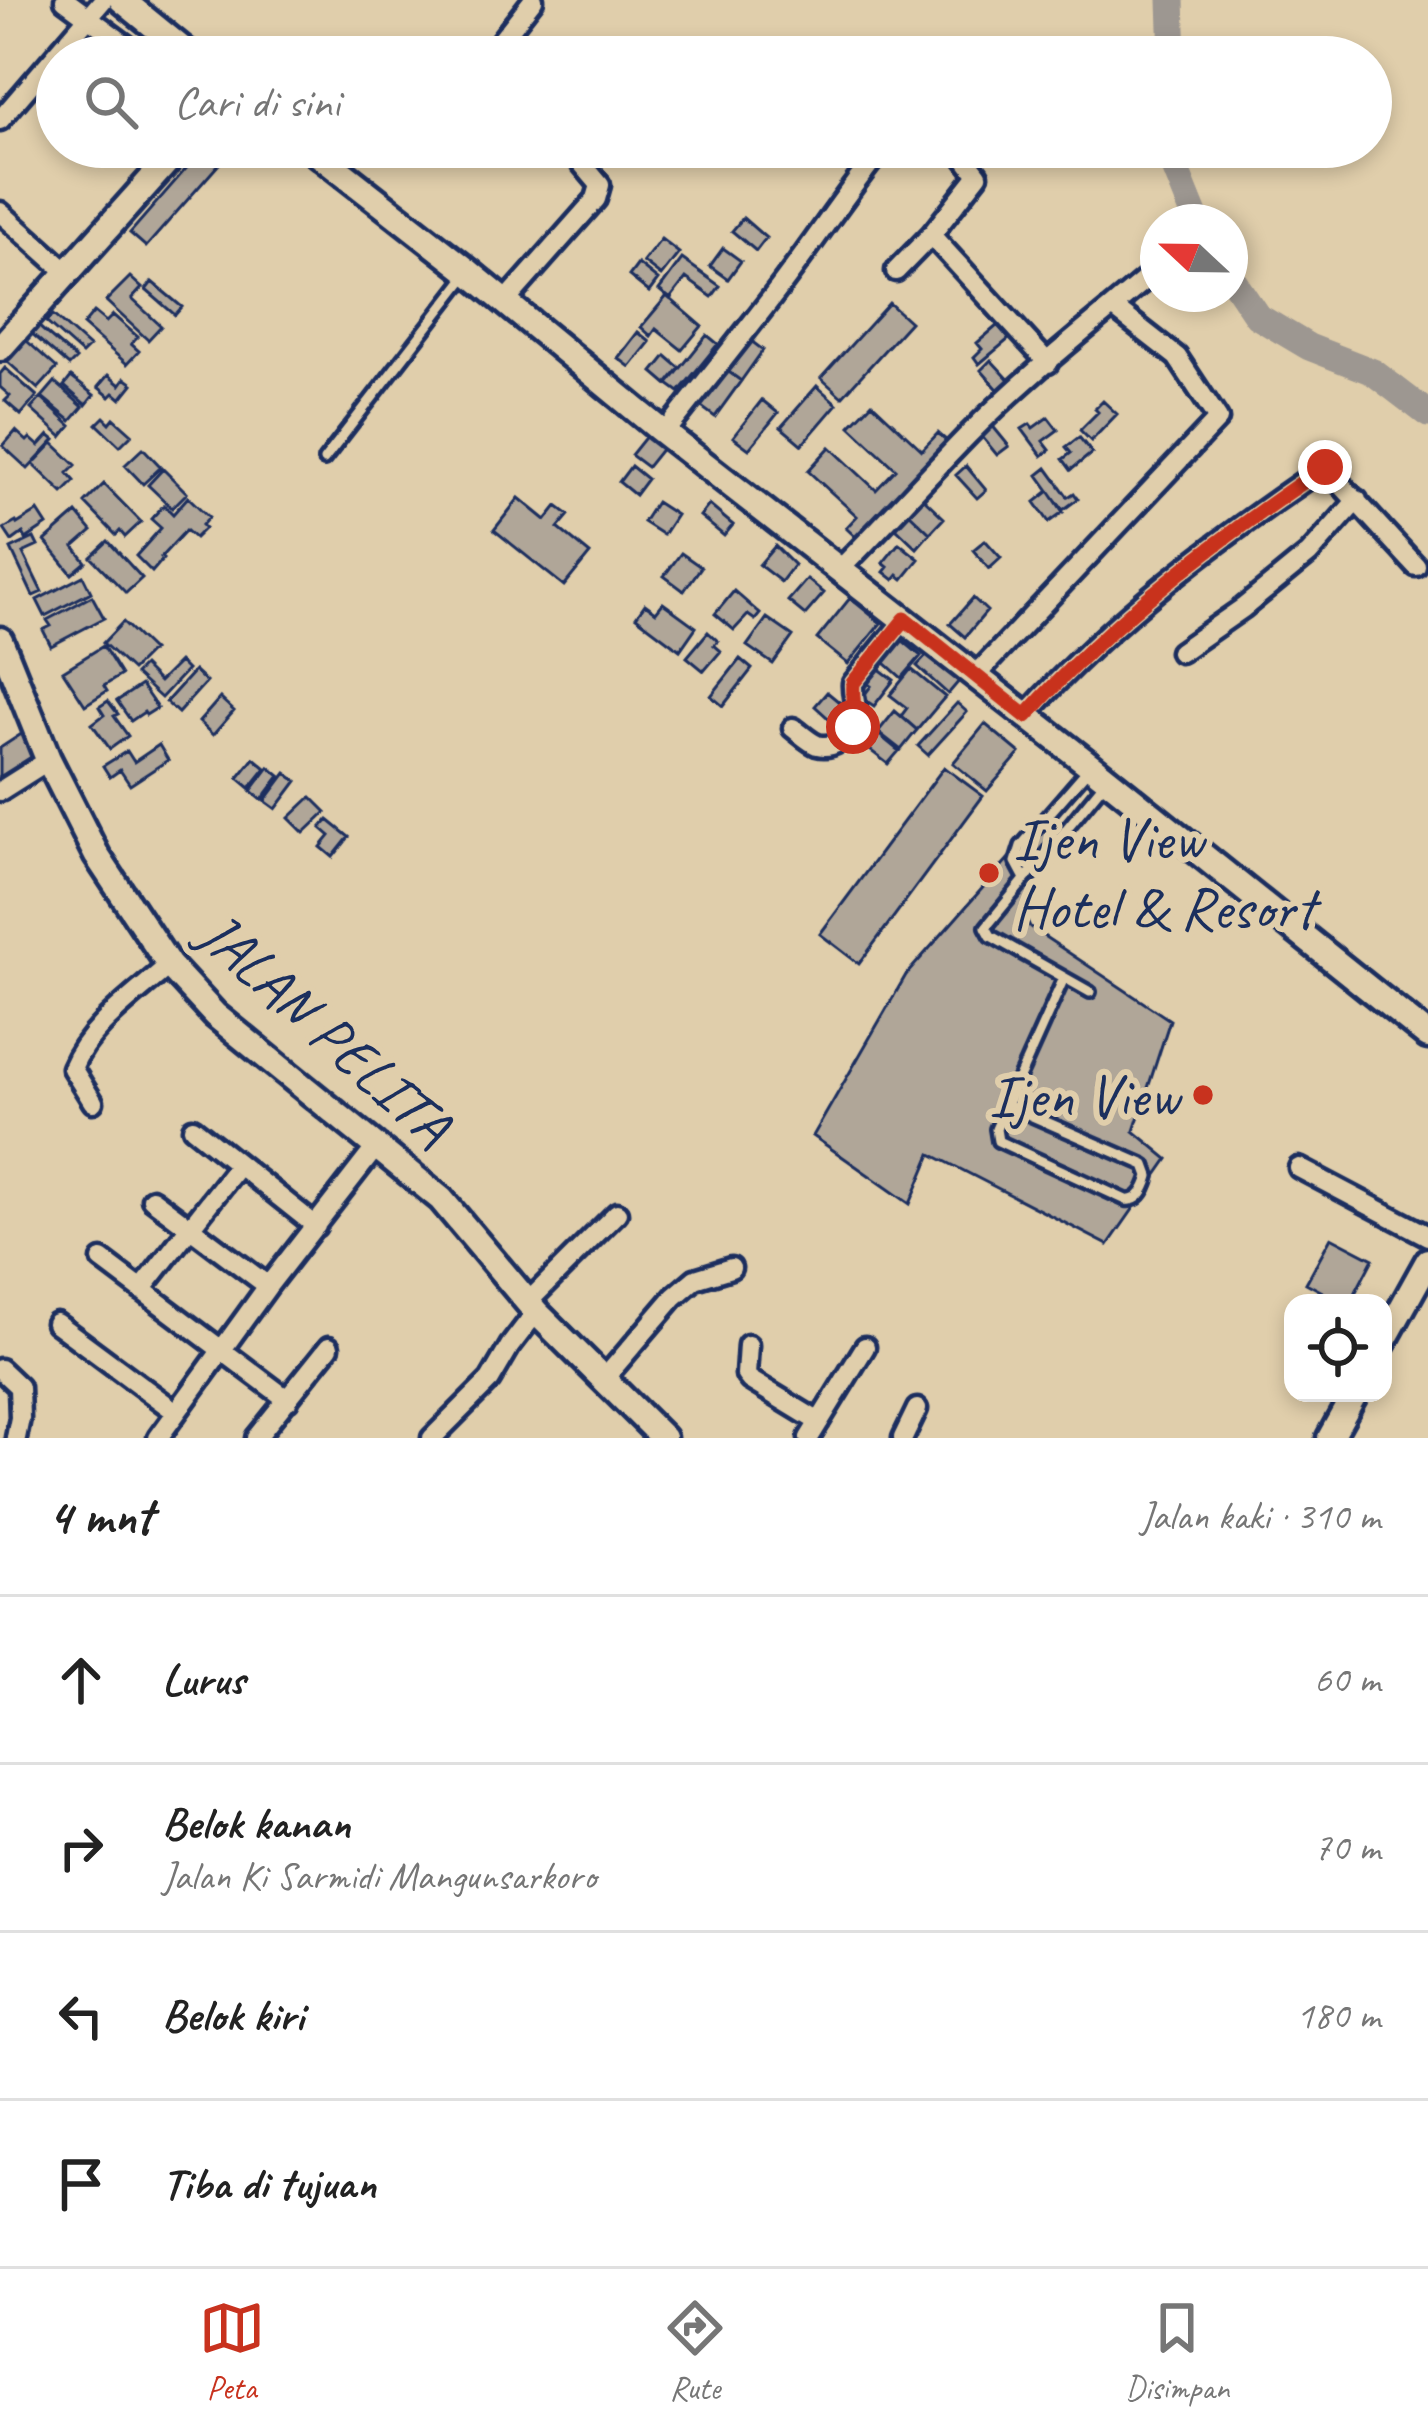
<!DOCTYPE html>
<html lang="id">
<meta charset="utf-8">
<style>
:root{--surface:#fff;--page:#f6f6f6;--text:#222;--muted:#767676;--line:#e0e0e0;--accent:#c8321e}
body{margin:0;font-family:Caveat,sans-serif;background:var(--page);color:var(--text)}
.controls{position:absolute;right:36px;bottom:36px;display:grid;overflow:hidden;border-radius:24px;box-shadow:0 6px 18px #0003}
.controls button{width:108px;height:108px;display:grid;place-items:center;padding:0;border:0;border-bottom:3px solid var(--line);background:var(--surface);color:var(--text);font:60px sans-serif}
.compass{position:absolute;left:1140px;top:204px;width:108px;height:108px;border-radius:50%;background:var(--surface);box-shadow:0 6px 18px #0003;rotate:292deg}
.stop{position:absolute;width:36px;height:36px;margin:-27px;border:9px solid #c8321e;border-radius:50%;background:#fff}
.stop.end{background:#c8321e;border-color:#fff;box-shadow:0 3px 12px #0008}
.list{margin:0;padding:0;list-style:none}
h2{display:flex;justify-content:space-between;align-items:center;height:156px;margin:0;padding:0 48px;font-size:51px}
h2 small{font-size:39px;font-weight:400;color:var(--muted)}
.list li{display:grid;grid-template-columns:78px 1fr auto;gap:36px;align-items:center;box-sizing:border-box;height:168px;padding:0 48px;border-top:3px solid var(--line)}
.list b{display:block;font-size:45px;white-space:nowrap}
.list p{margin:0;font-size:39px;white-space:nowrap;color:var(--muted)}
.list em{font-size:39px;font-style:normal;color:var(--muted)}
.icon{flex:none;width:66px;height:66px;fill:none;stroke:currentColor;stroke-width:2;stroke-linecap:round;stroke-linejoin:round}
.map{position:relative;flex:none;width:1428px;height:1438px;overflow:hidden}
.search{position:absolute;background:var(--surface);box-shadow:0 6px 18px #0003;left:36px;right:36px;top:36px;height:132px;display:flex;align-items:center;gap:30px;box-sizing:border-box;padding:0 42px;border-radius:66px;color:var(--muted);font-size:45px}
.sheet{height:828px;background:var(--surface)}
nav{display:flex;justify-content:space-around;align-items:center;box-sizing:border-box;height:168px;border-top:3px solid var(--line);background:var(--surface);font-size:33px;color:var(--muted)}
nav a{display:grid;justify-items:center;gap:6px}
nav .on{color:var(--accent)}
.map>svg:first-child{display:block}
</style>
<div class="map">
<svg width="1428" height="1438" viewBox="0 0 1428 1438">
<rect width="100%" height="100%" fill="#e0ceab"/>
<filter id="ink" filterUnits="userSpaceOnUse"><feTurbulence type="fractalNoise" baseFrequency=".00833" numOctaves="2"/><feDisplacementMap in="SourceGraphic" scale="24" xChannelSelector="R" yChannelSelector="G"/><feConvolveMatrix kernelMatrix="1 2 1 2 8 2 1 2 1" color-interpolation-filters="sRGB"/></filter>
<g filter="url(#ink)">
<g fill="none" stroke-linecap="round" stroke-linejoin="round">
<path stroke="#9d9791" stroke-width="27" d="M1171 0 1173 57
M1175 147 1176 170 1197 222
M1230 276 1257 316 1309 347 1373 372 1428 414"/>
</g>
<path fill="#b0a698" stroke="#1b2f5e" stroke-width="3" d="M217 147H234L146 247 130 233 204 148 211 154Z
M743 218 766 238 756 251 732 231Z
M661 239 679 253 661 276 643 262Z
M723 248 741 261 728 279 710 266Z
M682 259 720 286 712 297 686 278 670 299 659 290Z
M638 264 658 280 649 292 629 276Z
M130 277 142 288 132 299 161 326 148 340 106 301Z
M152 282 182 307 175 315 146 290Z
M667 296 702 326 682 350 656 329 651 336 641 327Z
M781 299 751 341 763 350 741 381 718 364Z
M889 303 910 322 842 397 821 378Z
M94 312 106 322 113 315 138 337 131 344 139 351 127 364 83 325Z
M53 315 89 347 82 354 46 322Z
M998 325 1009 339 979 364 974 357 982 349 977 343Z
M38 326 76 359 69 366 31 333Z
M638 332 650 342 630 367 618 358Z
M19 334 57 368 38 389 0 355Z
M707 335 718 344 679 392 668 384Z
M666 356 680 368 667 384 653 372Z
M991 360 1014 385 1003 395 981 370Z
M718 364 741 381 715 417 692 400Z
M5 368 37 396 21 415 5 401 10 396 0 387V374Z
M108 375 120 385 125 378 133 384 121 399 114 393 110 397 98 387Z
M71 377 94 395 86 405 64 386Z
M55 382 83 407 71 421 42 397Z
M817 386 837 404 802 445 781 427Z
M41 398 71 426 62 437 31 409Z
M762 400 778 413 749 449 733 437Z
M1103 401 1117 414 1091 441 1080 430 1098 412 1095 409Z
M872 403 922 450 938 433 954 447 863 544 846 528 857 516 808 471 830 447 876 490 896 469 850 426Z
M104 417 110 423 114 418 132 434 120 446 97 424Z
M1048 417 1058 430 1043 441 1050 450 1042 456 1022 429 1030 424 1033 428Z
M991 424 1009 446 997 455 979 433Z
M16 431 27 441 30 438 39 446 49 435 55 440 28 469 3 446Z
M647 435 663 447 647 467 631 455Z
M1079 437 1092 453 1071 470 1063 459 1071 453 1066 447Z
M53 443 76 465 68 473 75 481 63 493 33 464Z
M143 448 161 467 143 484 125 465Z
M631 466 647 479 635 495 619 482Z
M966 466 986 490 977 498 956 475Z
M1047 468 1068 497 1074 493 1078 499 1063 510 1038 475Z
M163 469 187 493 172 508 148 485Z
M104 484 141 522 125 537 120 531 116 535 85 503Z
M1049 491 1063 512 1049 522 1035 502Z
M188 497 209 517 202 525 205 528 195 538 186 530 161 557 163 559 152 572 136 556 161 528 151 519 164 505 173 514Z
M922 497 944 518 930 533 908 512Z
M519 498 546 520 557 506 569 515 558 528 590 554 564 586 494 530Z
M656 502 676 515 663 535 643 522Z
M709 505 733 525 724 536 700 516Z
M38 511 47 525 26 539 23 533 12 541 4 529 16 522 17 524Z
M908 512 930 533 917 548 894 526Z
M77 513 92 531 74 547 86 562 72 574 45 541Z
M34 538 38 546 23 553 42 592 33 596 11 549Z
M985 540 1001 558 989 569 973 550Z
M108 541 142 578 126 593 91 557Z
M899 543 919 559 903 579 898 575 894 580 884 572 888 567 883 563Z
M775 546 794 565 781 582 759 565Z
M681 553 701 567 684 591 664 576Z
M83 576 91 592 45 616 37 600Z
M807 579 824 593 805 615 788 601Z
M734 591 760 614 755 620 748 615 734 630 715 614Z
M92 596 104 618 51 646 43 630 51 626 47 620Z
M850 598 881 623 848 664 817 639Z
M973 598 987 611 965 637 950 624Z
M663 603 696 627 680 650 636 617 645 604 656 612Z
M767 618 793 636 773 664 747 646Z
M123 622 152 650 132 670 103 643Z
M708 632 718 641 714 645 721 651 704 671 687 657Z
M902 640 921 656 902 678 884 662Z
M103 646 121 675 104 686 107 691 85 705 63 671Z
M929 653 960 680 948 694 917 666Z
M740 659 752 669 723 706 711 696Z
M179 662 187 670 161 698 135 674 143 666 159 682Z
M874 665 894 680 874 706 862 698 871 686 863 680Z
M911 669 945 697 917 730 901 716 907 708 890 695Z
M194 671 206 682 178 713 166 702Z
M141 685 157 708 146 715 144 712 131 721 117 701Z
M827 692 850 711 837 726 815 706Z
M220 698 234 711 213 735 199 722Z
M108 701 118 714 114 716 128 736 110 749 92 724 104 715 99 707Z
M957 703 967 712 928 755 918 746Z
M895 711 917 730 901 750 878 732Z
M985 724 1020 753 987 791 953 763Z
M23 733 37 766 0 789V748Z
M877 733 899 751 888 764 866 747Z
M159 745 168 760 130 785 120 770 110 777 103 766 127 751 134 762Z
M254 758 266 768 250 788 238 778Z
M269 767 280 776 262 800 251 791Z
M944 767 983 796 859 964 820 934Z
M286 773 297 781 276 809 265 801Z
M311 797 326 812 304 833 289 818Z
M1046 816 1060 835 1022 910 1030 927 1170 1020 1134 1131 1168 1159 1108 1245 931 1154 910 1204 813 1136 906 975Z
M328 820 349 837 333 857 321 847 330 836 321 828Z
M1331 1237 1373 1259 1350 1303H1343L1306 1283Z"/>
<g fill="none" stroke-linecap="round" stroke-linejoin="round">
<defs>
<path id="lane" d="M324 460 468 274
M1024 877 1016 862 1021 846 1089 768
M1090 992 991 936 986 927 1104 783
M1007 1105 1145 1165 1149 1176C1146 1187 1140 1202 1126 1200L998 1141 996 1129 1064 978"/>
<path id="street" d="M65 0 142 57
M495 57 501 41 533 0
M0 120 103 0
M0 212 68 273
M931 235 1048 363
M896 271 931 235 978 175 965 158V147
M505 302 596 199 600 185 568 147
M665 433C702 386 740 339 776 292 813 244 845 194 883 147
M840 569C884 525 925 479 969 434 1027 375 1094 323 1158 269
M1180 652 1243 608 1309 554 1357 500
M976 675 1218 419 1177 357 1113 307
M1026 715C1113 618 1217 540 1325 467L1416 566
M793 728C800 733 809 742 817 745 837 751 855 731 856 712 856 701 852 694 853 683L905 619
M0 791 49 760
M93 1102 72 1068C89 1026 136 995 169 965
M193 1128 316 1226
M1299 1168 1428 1236
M152 1199 268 1286
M102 1260 288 1400
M141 1290 239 1165
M528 1302 617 1213
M56 1323 176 1412
M748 1345 746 1375 750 1380 819 1422
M0 1369 19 1387 20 1418 16 1438
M603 1380 674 1297 695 1279 731 1268
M158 1438 268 1286 376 1147
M256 1438 329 1347
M432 1438 490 1380 510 1346 536 1312
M809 1438 865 1347
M903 1438 917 1409"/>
<path id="secondary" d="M122 0 192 57
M309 147 469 272 658 428 1091 766 1428 1036
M0 348 180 147
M0 640 48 759 97 856 169 965 215 1015 441 1199 536 1312 663 1438
M1383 1342 1428 1261
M1330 1438 1355 1393"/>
</defs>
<use href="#lane" stroke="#1b2f5e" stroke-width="18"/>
<use href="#street" stroke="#1b2f5e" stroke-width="27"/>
<use href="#secondary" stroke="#1b2f5e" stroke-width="33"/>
<use href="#lane" stroke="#e0ceab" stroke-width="9"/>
<use href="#street" stroke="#e0ceab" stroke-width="18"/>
<use href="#secondary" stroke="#e0ceab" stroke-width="24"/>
</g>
</g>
<g fill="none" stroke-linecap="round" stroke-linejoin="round" filter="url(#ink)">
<path stroke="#c8321e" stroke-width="15" d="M853 727C857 711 851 698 853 683L905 619 1026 716C1113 618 1217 540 1325 467"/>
</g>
<g fill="#c8321e" stroke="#e0ceab" stroke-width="4.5">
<circle cx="989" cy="873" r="12"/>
<circle cx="1203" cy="1095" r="12"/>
</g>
<g text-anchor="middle" stroke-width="12" stroke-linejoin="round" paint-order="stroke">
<g font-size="60" fill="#1b2f5e" stroke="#e0ceab" text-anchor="start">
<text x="1013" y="859">Ijen View<tspan x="1013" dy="69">Hotel &amp; Resort</tspan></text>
<text x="1179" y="1116" text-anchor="end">Ijen View</text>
</g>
<g font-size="60" fill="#1b2f5e" stroke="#e0ceab">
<text transform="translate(326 1028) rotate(42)" y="21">JALAN PELITA</text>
</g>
</g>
</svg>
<div class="controls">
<button><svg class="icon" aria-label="locate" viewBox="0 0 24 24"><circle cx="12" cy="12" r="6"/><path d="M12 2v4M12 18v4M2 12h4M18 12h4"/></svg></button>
</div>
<svg class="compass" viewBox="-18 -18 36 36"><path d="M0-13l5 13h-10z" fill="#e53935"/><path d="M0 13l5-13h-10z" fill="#767676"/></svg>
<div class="stop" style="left:853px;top:727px"></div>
<div class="stop end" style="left:1325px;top:467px"></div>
<div class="search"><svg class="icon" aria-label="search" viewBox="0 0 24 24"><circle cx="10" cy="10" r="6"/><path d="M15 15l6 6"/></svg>Cari di sini</div>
</div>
<section class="sheet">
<h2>4 mnt<small>Jalan kaki · 310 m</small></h2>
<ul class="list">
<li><svg class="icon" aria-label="ahead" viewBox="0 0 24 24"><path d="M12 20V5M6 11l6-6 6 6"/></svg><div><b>Lurus</b></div><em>60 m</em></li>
<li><svg class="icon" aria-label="right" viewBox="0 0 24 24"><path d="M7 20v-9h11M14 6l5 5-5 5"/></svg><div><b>Belok kanan</b><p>Jalan Ki Sarmidi Mangunsarkoro</p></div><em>70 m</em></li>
<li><svg class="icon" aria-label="left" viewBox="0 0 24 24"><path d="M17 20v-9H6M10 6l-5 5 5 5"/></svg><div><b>Belok kiri</b></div><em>180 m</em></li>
<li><svg class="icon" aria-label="arrive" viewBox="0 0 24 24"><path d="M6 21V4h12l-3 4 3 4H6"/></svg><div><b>Tiba di tujuan</b></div></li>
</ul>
</section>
<nav>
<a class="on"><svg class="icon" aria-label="map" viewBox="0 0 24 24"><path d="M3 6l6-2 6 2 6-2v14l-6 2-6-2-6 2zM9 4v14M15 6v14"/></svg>Peta</a>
<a><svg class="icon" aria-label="directions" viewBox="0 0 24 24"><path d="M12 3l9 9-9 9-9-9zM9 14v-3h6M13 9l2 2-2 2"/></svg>Rute</a>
<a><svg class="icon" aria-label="saved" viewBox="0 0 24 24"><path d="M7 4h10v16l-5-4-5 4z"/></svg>Disimpan</a>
</nav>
